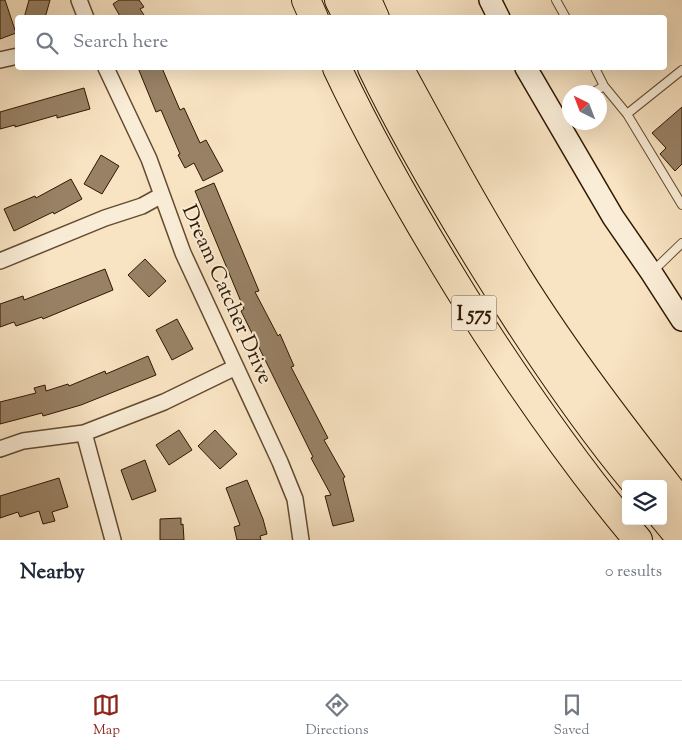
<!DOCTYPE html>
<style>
:root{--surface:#fff;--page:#f2f2f3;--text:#1f2937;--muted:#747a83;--line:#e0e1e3;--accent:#8f2418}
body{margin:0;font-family:"Sorts Mill Goudy",serif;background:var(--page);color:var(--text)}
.controls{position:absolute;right:15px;bottom:15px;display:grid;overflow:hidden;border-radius:5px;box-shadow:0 5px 20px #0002}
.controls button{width:45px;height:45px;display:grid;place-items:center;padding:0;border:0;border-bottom:1px solid var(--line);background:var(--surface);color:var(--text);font:25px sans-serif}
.compass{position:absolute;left:562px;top:85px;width:45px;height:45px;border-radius:50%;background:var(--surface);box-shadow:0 5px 20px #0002;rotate:318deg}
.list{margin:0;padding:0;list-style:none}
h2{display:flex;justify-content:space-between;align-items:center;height:65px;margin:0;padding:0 20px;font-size:21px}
h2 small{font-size:16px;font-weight:400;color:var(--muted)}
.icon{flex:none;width:28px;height:28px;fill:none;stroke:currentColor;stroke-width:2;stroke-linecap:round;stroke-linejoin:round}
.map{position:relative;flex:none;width:682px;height:540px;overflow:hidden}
.search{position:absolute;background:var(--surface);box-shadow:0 5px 20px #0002;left:15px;right:15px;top:15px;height:55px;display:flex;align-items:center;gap:12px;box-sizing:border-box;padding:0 18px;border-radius:5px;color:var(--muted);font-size:19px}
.sheet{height:140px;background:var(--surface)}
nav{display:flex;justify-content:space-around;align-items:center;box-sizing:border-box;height:70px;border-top:1px solid var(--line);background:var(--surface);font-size:14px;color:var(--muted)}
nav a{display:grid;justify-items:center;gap:2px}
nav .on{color:var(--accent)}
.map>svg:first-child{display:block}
</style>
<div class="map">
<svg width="682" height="540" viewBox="0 0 682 540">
<rect width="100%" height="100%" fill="#f8e3c2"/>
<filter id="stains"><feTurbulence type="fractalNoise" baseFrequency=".004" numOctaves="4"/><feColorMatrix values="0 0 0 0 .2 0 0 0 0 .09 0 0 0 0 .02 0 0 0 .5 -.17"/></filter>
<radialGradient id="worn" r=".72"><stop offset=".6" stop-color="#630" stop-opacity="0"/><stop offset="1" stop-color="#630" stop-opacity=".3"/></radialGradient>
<path fill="#988165" stroke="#311700" d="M0 0H5L16 33 0 39Z
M29 0H50L45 18H24Z
M119 0H139L144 7 140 9 146 18H121L113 4Z
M138 68H162L180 110 184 108 200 143 206 140 223 171 203 181 194 163 185 168 178 155 180 154 161 110 156 112Z
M84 88 90 109 57 118V115L15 127V125L0 129V112Z
M682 107V164L675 171 660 154 666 148 652 133Z
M101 155 119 166 102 194 84 184Z
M71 179 82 199 54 214 53 212 14 231 4 209 35 196 36 198Z
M214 183 259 291 255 292 278 336 280 334 294 366 291 367 328 438 324 440 345 477 343 478 354 521 333 526 325 496 331 495 311 458 313 457 241 311 244 309 195 191Z
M145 259 166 281 149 297 128 275Z
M105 269 113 290 43 319 42 317 16 326 14 322 0 327V304L23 296 24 300Z
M177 319 193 349 172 360 156 330Z
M148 356 156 375 81 405 43 416 42 413 0 424V402L36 393 34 388 45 385 46 391 68 384 69 386 105 371 106 374Z
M179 430 192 450 169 465 156 445Z
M215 430 237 454 220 469 198 446Z
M145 460 156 491 132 500 121 470Z
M59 478 68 507 52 512 55 521 43 524 39 511 20 517 18 512 0 518V496Z
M247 480 263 519 267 534 260 536 261 540H237L234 527 240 525 226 488Z
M181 518V525L183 524 184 540H160V519Z"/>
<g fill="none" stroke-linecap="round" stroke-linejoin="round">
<defs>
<path id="lane" d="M556 0 566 18
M595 68 604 86 627 114 682 205
M594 92 604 86
M627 114 682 70
M556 117 570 108
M653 271 682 243"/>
<path id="street" d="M79 0 86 18
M0 60 18 56
M106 68 149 159 183 253 280 462 295 499 301 540
M0 261 105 218 142 206 162 195
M84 433 113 540
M0 449 23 441 84 433 164 402 236 367"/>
<path id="secondary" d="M490 0 499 18
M526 68 613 217 651 272 682 320"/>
<path id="highway" d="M306 0 314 18
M339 0 348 18
M367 0 375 18
M337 68C380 159 432 247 486 332 533 404 583 475 638 540
M372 68C405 137 445 204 485 269 531 343 580 417 636 484
M399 68C437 138 475 208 517 276 567 356 624 430 682 504
M663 517 682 540"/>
</defs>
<use href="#lane" stroke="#634a30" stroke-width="10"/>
<use href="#street" stroke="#634a30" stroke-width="18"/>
<use href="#secondary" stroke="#311700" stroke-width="24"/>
<use href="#highway" stroke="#311700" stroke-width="30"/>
<use href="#lane" stroke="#faedd7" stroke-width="8"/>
<use href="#street" stroke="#faedd7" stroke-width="15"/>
<use href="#secondary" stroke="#faedd7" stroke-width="21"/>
<use href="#highway" stroke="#f8e3c2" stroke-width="28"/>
</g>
<g text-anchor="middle" stroke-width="4" stroke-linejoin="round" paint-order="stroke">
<rect fill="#faedd7" stroke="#6d5740" stroke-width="1" x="451.5" y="295.5" width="45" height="35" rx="4"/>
<g font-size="20" font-weight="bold" fill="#311700">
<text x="474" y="320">I 575</text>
</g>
<g font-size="21" fill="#311700" stroke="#faedd7">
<text transform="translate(228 294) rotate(66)" y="7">Dream Catcher Drive</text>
</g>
</g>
<rect width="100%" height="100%" filter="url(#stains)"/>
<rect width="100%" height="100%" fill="url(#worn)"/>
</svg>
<div class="controls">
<button><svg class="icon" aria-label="layers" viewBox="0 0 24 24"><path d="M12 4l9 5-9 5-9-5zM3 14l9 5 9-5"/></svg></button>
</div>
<svg class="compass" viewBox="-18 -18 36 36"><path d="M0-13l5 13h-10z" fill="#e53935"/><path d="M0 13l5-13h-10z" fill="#747a83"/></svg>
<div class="search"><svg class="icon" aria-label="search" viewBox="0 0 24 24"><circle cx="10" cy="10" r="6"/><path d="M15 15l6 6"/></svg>Search here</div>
</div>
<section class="sheet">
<h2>Nearby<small>0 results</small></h2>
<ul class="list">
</ul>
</section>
<nav>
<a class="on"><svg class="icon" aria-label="map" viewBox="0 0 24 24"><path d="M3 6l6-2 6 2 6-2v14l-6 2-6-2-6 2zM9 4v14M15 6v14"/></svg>Map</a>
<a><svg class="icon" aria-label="directions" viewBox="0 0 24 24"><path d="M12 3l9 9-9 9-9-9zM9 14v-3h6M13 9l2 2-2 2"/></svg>Directions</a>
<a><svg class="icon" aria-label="saved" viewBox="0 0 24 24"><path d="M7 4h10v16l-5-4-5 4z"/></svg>Saved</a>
</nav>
